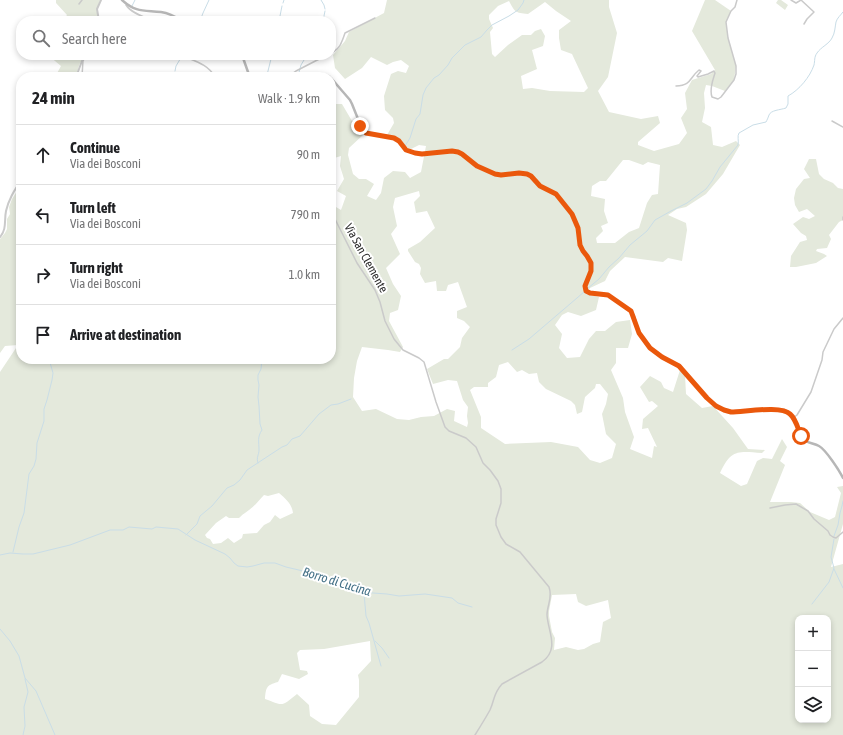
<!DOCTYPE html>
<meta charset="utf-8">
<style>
:root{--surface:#fff;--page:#f2f2f2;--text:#202124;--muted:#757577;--line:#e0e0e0}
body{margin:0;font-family:"Asap Condensed",sans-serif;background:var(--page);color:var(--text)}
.controls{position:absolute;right:12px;bottom:12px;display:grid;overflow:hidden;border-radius:8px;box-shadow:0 2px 6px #0003}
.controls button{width:36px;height:36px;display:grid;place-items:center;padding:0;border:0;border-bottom:1px solid var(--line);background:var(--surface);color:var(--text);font:20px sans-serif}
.stop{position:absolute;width:12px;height:12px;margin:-9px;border:3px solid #ea580c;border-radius:50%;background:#fff}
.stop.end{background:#ea580c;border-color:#fff;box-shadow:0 1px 4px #0008}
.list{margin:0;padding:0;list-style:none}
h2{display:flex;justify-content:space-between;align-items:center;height:52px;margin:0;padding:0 16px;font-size:17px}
h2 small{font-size:13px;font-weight:400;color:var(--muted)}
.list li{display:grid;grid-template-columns:26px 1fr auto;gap:12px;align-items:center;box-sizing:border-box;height:60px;padding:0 16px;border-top:1px solid var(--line)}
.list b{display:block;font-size:15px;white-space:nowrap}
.list p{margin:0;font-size:13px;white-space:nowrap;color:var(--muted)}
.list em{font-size:13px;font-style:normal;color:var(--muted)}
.icon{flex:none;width:22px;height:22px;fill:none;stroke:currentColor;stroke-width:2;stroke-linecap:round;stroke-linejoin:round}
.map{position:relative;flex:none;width:843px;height:735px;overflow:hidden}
.search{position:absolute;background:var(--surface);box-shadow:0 2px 6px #0003;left:16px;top:16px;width:320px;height:44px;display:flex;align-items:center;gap:10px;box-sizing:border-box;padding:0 14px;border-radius:16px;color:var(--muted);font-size:15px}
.panel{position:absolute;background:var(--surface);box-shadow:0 2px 6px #0003;left:16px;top:72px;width:320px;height:292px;border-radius:16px}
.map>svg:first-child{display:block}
</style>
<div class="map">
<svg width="843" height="735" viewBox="0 0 843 735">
<rect width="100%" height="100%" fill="#fff"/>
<path fill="#e4e9dc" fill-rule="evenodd" d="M56 0H100L97 9 99 21H65V18L67 15 56 3Z
M387 0H609V7L617 33 608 77 598 91 609 112 641 119 658 116 660 123 638 142V145L654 151 679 144 687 133 681 118 687 109 685 93 692 80 711 74 715 70 692 31 705 0H715L731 11 726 22 728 38 736 66 734 80 725 91 712 86 706 85 704 93 705 108 702 122 711 127 713 145 722 147 736 141 740 145 723 174 706 194 686 207 677 209 668 215 686 223 687 230 682 261 668 258 663 262 625 257 610 271 605 281 590 288 586 294 599 297 596 310 581 316 568 312 562 315 555 325 562 334 559 348 567 358 580 357 589 339 596 331H605L616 322 630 320 632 334 628 348H616V363L611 370 623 398 625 412 634 437 630 449 652 458 654 446 657 447 648 428 642 429 643 419 658 406 652 401 649 402 640 387 650 376 661 382 664 388 673 392 680 370 685 375 686 394 702 408 713 406 733 428 748 449 765 450 762 453C738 451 731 449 720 473L741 486 747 484 757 461 763 458 772 459 782 439 787 447 780 461 785 465 770 502H791L800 503 810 512 829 520 835 517 841 493 837 487 843 486V524L831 567 843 564V735H0V372L18 345 5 346 0 353V239L5 233 7 229V219L10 214 9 207 12 199 21 185V359H331V204L341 210 346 196 337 191 344 179 340 166 341 156 331 159V101L332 104H342L352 121 363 135 349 148 348 155 353 174 359 179H366L374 184 367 196 376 200 381 193 384 178 393 171 405 172 410 178 421 172 426 146 419 145 411 149C404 147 405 144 401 140 397 136 392 136 387 135L394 123 393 118 385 110 384 96 391 74 398 71 406 73 409 66 401 60 393 62 387 65 371 57 362 68 345 79 335 68 333 55 345 41 349 32 384 13ZM509 1C515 12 515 13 528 14L545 2 556 11 571 21 559 30V38L561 50 572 54 579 69 588 88 584 92 550 91 532 88 523 89 521 76 537 69 532 50 543 46 545 36 541 29 535 31 531 35H522L508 45 495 57 492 54 490 32 493 28 489 19V15L498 6ZM623 160H629L643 165 648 162 660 165 658 194 652 195 647 203 639 228 629 232 615 243H597L596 238 603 231 601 226 608 223 604 211 605 199 591 196 592 186 600 181H606ZM419 191 420 196 414 202 416 213 427 211 435 228 420 242 408 249V251L415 262 419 264 421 268 420 274 425 283 436 281 437 291H446L448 285 458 282 467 307 457 311V318L464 321 470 327 462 338 460 347 448 359H444L427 369 433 384 448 380 457 381 463 400 468 407 467 416 468 423 467 427 454 421 455 411 447 409 434 416 421 417 409 420 397 419 376 409 362 411 353 397 354 378 357 361 362 347 388 350 400 352 403 347 389 321 390 313 398 310 401 296 393 284 386 268 400 254 391 234 397 226 393 207 395 198ZM508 362 517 372 522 370 529 374 537 373 539 382 546 389 571 401 575 405 577 414 582 412 585 397 595 388 596 384H600L608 394 606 404 602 414 606 434 616 444 612 458 600 463 590 460 578 447 551 442 505 444 481 428V417L470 390 474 387H488V383L496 377 499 365ZM279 493C285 498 292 504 293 513L280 519 275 515 270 522 264 525 257 533 243 534 242 538 234 543 228 538 221 543 213 544 210 539 207 538 205 535 216 523 226 516 229 518H239C244 513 244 514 249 510 255 506 259 500 264 495L268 496ZM576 594 578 602 586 606 608 600 611 618 603 622 600 642 593 644 584 649 578 650 566 647 554 650 555 638 552 632 549 616V611L552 595ZM798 618H828V720H798ZM370 641 371 661 358 675 359 680V697L336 725 322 724 310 716 309 705 297 694C281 707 284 706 265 699 266 688 266 685 278 682L282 674 299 679 308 674 307 671 300 670 297 653 300 650 324 649Z
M778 0H781L788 5 785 10 776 3Z
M49 55H93C78 61 81 61 76 76L75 77H57L56 75 61 66 49 56Z
M809 159H816L819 174 824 179 833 183 838 188 843 189V220L839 222 829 235 831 239 827 248 817 249 816 251 824 254 827 256 816 263 796 267H790L791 256 800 242 807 240 806 236 801 233 793 224 803 217 809 219 815 216 807 209 799 212 795 205 794 198 796 189 804 179 810 178 804 169Z"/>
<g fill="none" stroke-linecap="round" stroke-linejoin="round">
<path stroke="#c9dde7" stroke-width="1" d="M321 0 324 5 325 9
M283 3 284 0
M132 6 135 0
M200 21 203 13 209 0
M279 21 282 6
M323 21 325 11
M175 71 176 66 182 56
M267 75 272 55
M298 76 301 65 307 55
M405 146 410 138 416 119 420 114 423 95 426 88 434 78 439 75 448 65 452 58 465 45 481 37 487 30 492 25 509 16 518 10 523 3 524 0
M587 289 599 279 609 267 619 258 630 245 647 231 655 220 671 211 687 203 706 189 712 181 720 167 738 145C739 141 737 136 739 133L753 125 766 122C767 120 768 118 769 115 771 110 780 110 786 108L788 104V96C799 90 810 77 814 65 815 61 814 57 817 53 821 47 829 44 832 38 835 33 835 27 836 22 837 18 841 15 843 12
M512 350 529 339 584 292
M258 463C256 457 259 455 259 450 259 442 257 437 262 430L260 424 259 406 258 397 259 385 258 380V375L261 369 262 359
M186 535 197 524 200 516 212 506 227 488 234 485 240 480 247 470 282 447 287 445 292 439 300 436 319 414 331 405 338 404 351 399
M834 536 838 525 840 513 842 506 843 501
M13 552 19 527 24 513 29 474 34 466 36 459 37 443 44 421V409L47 400 52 380 53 373 49 359
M0 555 10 553 23 554H33L70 545 110 530H123L129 527 152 529 156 527 178 529 195 540 225 554 230 558 234 563 238 566 247 567 253 566 264 563H275L286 567 337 579 354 588 364 592 373 593 387 594 399 596 425 594 432 595 452 598 458 603 472 607
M834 569 843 588
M364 593 366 616 369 623 381 666
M812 604 829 582 834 568 831 557 834 539
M0 629 10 641 19 656 25 678 36 691 55 735
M375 641 382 648 389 658
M23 735 25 726 24 707 28 692 25 679"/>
<path stroke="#cacaca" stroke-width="1.5" d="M791 0 796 3 801 0 814 12 807 19 804 24
M79 4 82 0
M126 5C131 13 144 17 153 21
M331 53C340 49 342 42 345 33L375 18
M181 55C194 61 208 64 215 77
M82 77 83 60
M291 77 293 73 296 71 327 55
M304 77H317
M676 86C692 85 689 78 699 70L701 71 697 76 698 77 708 74 714 71 715 73C713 80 709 89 712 97L718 99 721 97 734 80 736 74V66L728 38 726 22 731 11 735 7 737 0
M832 121 843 127
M331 215 335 219 357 263 375 290 380 302 385 321 394 339 403 350 419 358 424 362 436 402 445 427 449 431 466 438 476 447 483 463 490 470 498 481 501 489V503L496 519V525L501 537 506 544 520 552 549 587C553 598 547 605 547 615 548 632 560 649 542 662L502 684C493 694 495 699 490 710 485 719 480 727 475 735
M843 217V220
M793 418 797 415 811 392 822 360 823 352 834 329 843 318
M770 508 785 505 796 504 808 511 814 519 828 531 830 535 833 537 836 538 843 532"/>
<path stroke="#cacaca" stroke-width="2" d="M99 21 97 9 101 0
M76 77 82 61 84 59 95 55
M0 237C7 229 4 221 6 211 8 202 14 189 21 182"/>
<path stroke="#b7b7b7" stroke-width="2.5" d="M122 0C136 13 145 10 161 12 168 13 176 17 182 21
M242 55 248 72 251 77
M296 77C307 75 321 70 330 77
M331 78 350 100 352 104 362 129 366 133 396 139 406 150 415 153 426 154 452 151 458 152 462 154 477 166 495 175H501L519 173 527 174 531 176 540 186 556 194 572 214 578 228 581 248 587 256 591 263V271L585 286 586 291 590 293 608 295 631 311 634 316 639 333 650 348 662 357 679 366 713 404 720 408 731 412C743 412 754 411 765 410 772 410 778 409 784 410 796 414 796 429 802 438 806 443 813 443 819 446 826 450 839 470 843 478"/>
</g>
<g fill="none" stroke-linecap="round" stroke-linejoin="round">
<path stroke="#ea580c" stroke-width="5" d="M360 126 363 130 366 133 394 138 399 141 406 150 415 153 422 154 452 151 458 152 462 154 477 166 495 174 501 175 519 173 527 174 531 176 540 186 556 194 572 214 578 228 580 245 583 251 587 256 591 263V271L585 286 586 291 590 293 608 295 631 311 639 333 650 348 662 357 679 366 707 398 716 406 724 410 731 412C744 412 782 405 790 414 796 419 798 429 801 436"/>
</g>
<g text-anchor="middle" stroke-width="4" stroke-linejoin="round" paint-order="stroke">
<g font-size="12" fill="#2d2d2d" stroke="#fff">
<text transform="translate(366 258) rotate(61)" y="4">Via San Clemente</text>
</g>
<g font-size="13" font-style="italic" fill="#437087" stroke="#fff">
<text transform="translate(337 581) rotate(17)" y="5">Borro di Cucina</text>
</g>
</g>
</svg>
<div class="controls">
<button>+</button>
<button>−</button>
<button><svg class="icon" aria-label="layers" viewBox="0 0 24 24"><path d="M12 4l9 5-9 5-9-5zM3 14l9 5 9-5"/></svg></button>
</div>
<div class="stop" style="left:801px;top:436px"></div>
<div class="stop end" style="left:360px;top:126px"></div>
<div class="search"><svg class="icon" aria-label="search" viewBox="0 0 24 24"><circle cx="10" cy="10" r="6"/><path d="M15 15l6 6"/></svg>Search here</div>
<section class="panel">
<h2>24 min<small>Walk · 1.9 km</small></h2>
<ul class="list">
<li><svg class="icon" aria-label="ahead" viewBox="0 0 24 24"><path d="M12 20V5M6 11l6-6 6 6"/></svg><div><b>Continue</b><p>Via dei Bosconi</p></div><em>90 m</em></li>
<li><svg class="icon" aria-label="left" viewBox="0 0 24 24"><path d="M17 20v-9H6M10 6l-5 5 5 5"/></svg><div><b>Turn left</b><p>Via dei Bosconi</p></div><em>790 m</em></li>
<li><svg class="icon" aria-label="right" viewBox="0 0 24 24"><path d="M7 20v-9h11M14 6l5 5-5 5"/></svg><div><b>Turn right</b><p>Via dei Bosconi</p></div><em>1.0 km</em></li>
<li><svg class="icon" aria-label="arrive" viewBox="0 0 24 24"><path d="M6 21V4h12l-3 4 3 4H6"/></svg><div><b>Arrive at destination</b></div></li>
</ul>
</section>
</div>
